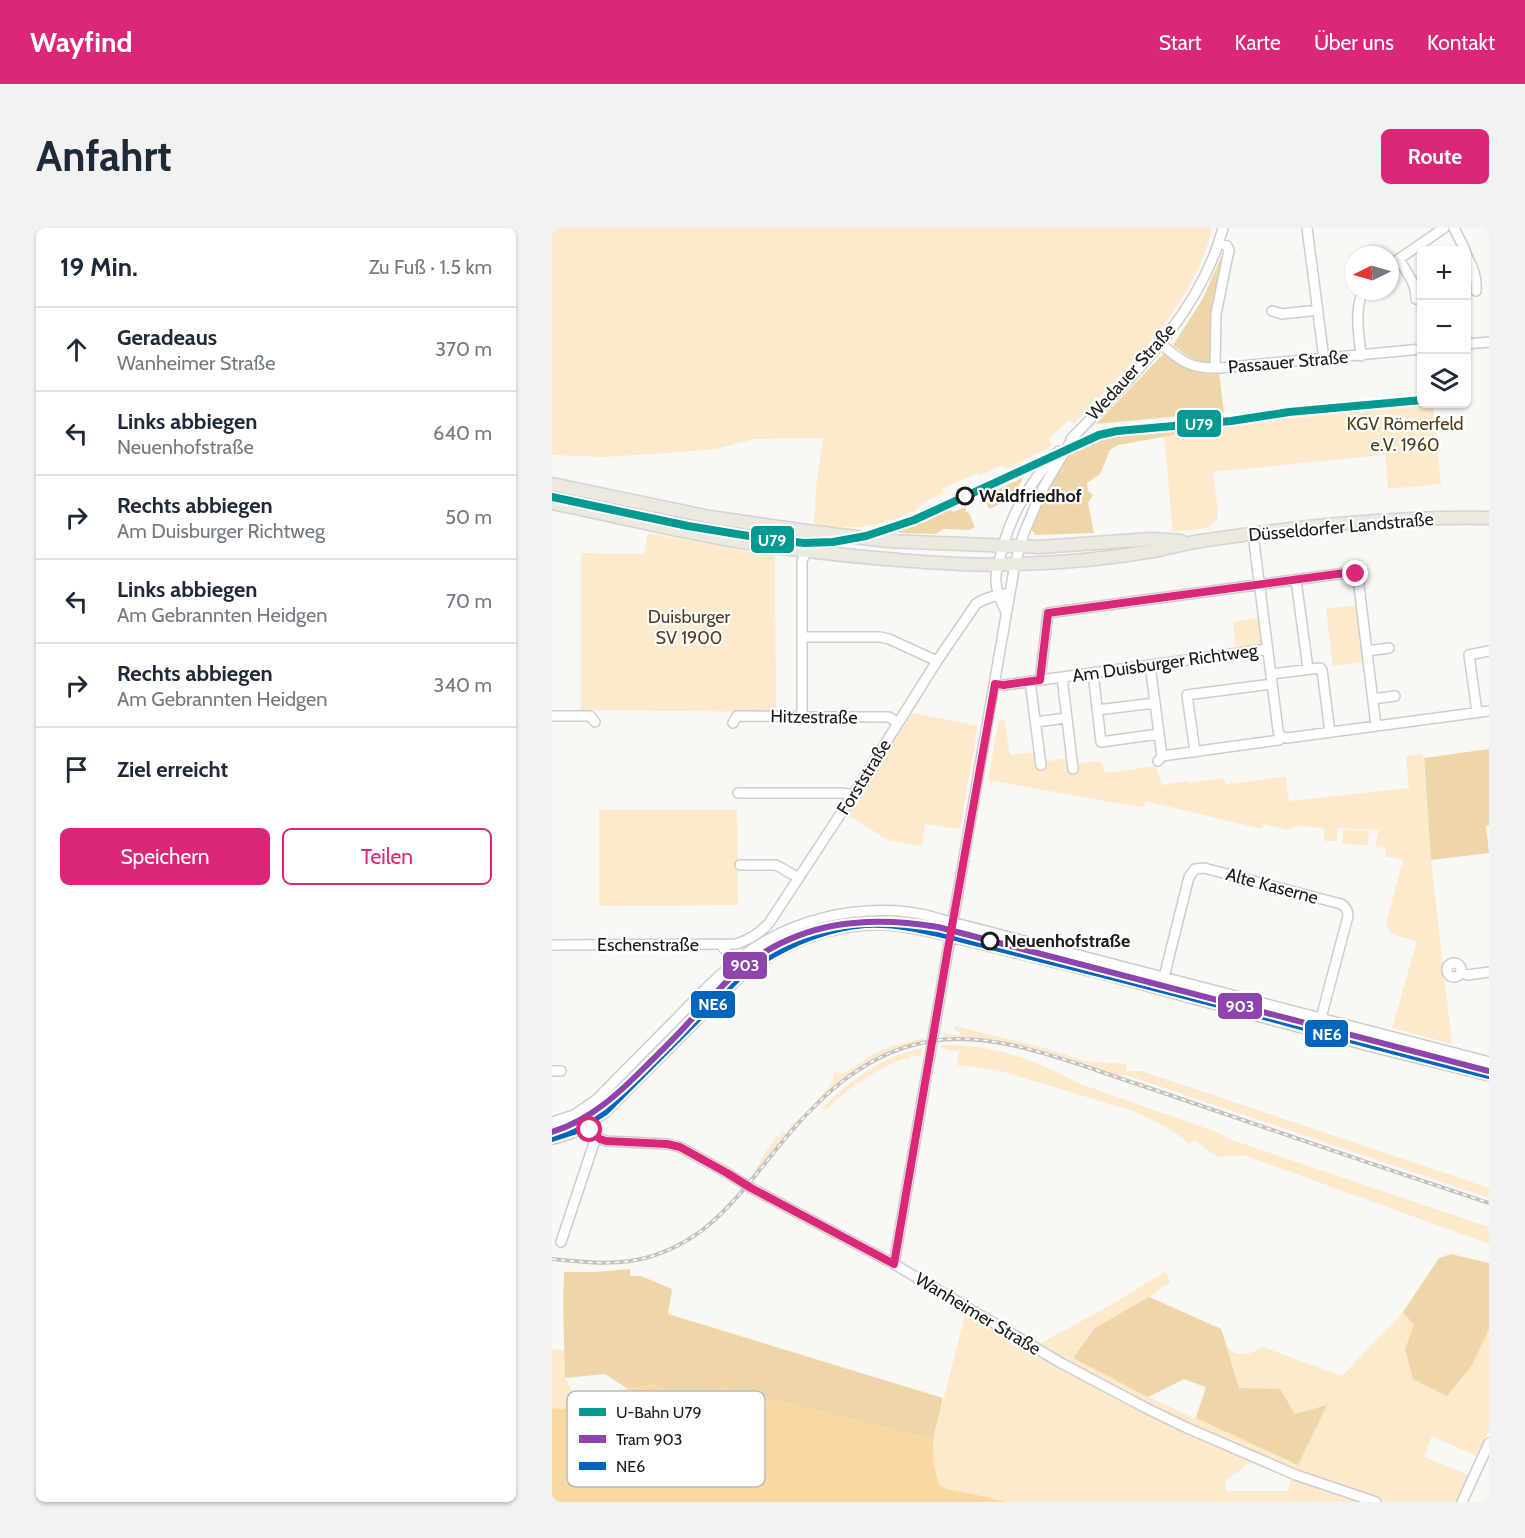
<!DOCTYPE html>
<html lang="de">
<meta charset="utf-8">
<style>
:root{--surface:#fff;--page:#f2f2f3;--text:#1f2937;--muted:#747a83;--line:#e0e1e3;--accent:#db2777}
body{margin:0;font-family:Cabin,sans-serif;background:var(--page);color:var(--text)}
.controls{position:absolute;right:18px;top:18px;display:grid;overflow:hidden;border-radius:9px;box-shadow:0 2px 4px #0004}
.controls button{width:54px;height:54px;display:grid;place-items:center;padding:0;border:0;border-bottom:2px solid var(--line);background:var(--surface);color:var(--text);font:30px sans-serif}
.compass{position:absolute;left:793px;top:18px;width:54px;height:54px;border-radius:50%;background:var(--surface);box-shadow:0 2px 4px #0004;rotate:265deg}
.stop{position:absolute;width:18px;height:18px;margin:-14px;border:4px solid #db2777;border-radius:50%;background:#fff}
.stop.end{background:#db2777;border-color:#fff;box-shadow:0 2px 6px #0008}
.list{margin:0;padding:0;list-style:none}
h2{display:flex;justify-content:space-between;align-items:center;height:78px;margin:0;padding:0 24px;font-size:26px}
h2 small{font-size:20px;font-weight:400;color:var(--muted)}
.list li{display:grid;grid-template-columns:39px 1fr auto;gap:18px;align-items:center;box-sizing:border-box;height:84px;padding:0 24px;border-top:2px solid var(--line)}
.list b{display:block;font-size:22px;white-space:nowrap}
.list p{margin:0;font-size:20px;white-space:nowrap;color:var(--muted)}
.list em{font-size:20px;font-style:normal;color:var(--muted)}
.actions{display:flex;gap:12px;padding:18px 24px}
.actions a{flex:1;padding:14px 0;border:2px solid var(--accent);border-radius:9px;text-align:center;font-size:21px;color:var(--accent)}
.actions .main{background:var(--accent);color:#fff}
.icon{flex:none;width:33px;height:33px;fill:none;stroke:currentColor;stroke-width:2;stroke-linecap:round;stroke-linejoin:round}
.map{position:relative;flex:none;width:937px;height:1274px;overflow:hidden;border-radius:9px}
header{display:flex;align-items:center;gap:36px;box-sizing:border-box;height:84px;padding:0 30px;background:var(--accent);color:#fff}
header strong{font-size:28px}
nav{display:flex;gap:33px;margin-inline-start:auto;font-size:21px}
.intro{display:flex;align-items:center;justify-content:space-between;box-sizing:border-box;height:144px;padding:0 36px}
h1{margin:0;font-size:42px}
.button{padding:15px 27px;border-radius:9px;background:var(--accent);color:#fff;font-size:21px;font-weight:700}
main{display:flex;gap:36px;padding:0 36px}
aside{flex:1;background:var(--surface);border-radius:9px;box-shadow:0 2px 4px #0004}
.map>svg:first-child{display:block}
</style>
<header>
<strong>Wayfind</strong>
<nav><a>Start</a><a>Karte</a><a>Über uns</a><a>Kontakt</a></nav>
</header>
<div class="intro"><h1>Anfahrt</h1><a class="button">Route</a></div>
<main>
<aside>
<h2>19 Min.<small>Zu Fuß · 1.5 km</small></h2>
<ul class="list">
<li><svg class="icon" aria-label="ahead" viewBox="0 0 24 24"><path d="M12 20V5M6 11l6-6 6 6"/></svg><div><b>Geradeaus</b><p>Wanheimer Straße</p></div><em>370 m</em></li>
<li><svg class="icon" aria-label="left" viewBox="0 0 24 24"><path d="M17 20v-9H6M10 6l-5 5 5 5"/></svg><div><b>Links abbiegen</b><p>Neuenhofstraße</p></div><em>640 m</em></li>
<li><svg class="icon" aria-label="right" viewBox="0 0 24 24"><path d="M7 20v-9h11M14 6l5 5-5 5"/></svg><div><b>Rechts abbiegen</b><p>Am Duisburger Richtweg</p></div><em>50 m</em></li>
<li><svg class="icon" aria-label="left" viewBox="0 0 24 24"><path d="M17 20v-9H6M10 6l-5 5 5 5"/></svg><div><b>Links abbiegen</b><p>Am Gebrannten Heidgen</p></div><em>70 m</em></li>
<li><svg class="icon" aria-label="right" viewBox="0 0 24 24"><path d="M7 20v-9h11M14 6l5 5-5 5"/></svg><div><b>Rechts abbiegen</b><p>Am Gebrannten Heidgen</p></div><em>340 m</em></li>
<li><svg class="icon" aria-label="arrive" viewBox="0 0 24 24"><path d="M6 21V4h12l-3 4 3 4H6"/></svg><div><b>Ziel erreicht</b></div></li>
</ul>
<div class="actions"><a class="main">Speichern</a><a>Teilen</a></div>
</aside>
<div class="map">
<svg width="937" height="1274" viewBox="0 0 937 1274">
<rect width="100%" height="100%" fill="#faf8f5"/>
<path fill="#fdeacc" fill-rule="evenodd" d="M0 0H660C642 80 576 138 522 196L517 192 497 211 500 218 454 241 451 237 427 248 425 245 390 261 391 265 367 277 368 280 342 292 309 299H262L264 259 271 210 202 211 164 221 116 225 51 229 0 227Z
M869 175 881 176 889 256 836 261 833 227 661 244 666 284 665 291 656 300 621 304 612 209 723 189Z
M96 305 198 324 223 327 224 484 29 482V325L92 326Z
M806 377 813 434 781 438 774 381Z
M708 390 711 415 708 418 684 421 681 394Z
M360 485 426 498 408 601 373 596 370 618 336 612 294 586Z
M452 491 458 527 484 524 490 534 517 530 523 536 548 533 553 545 604 538 610 557 635 553 636 555 671 550 674 556 734 549 737 573 857 560 854 528 871 526 879 632 900 816 840 800 865 713 839 706 834 695 851 632 833 628 834 620 823 619 827 602 786 600 785 613H772V600L743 598 735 602 711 596 710 601 593 573 592 580 436 552 447 492Z
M47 582H185L186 677 47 678Z
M791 602 817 603 816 617 790 616Z
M403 798 497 821 532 833 574 836V843H590L937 960V970L574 847H566C511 829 449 805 391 810L392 805 400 807H408V804L402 802Z
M372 810 371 813C312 824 272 864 234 908 222 921 211 940 199 950L215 921 216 922 224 908 228 909 229 904 234 905 240 896 249 890 256 883 281 854 282 844 291 846 325 824 344 817Z
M389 817C441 816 476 830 521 852L523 854 670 906 677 911 937 999V1016L692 927 665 929 643 912 637 916 625 906 607 895 581 883 445 842 405 837 407 824 389 820Z
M370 820 369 829 358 827 357 831C345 829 310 852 299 860 290 866 282 875 274 882L270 880C299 852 330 828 370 820Z
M614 1043 618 1054 598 1069 669 1101C671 1106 674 1116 677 1120 686 1131 702 1125 711 1119L790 1148 851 1084 885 1054 937 1052V1202L924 1228 880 1208 872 1229 917 1247 904 1274H455L430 1268 395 1261 387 1257 382 1237 381 1212 413 1087 476 1122 557 1078ZM632 1151 654 1160 643 1190 596 1169ZM698 1234 739 1251 736 1263H674L673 1254Z
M0 1121 12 1122 13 1150 24 1170 11 1181 0 1180Z"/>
<path fill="#efd6a9" d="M672 23 661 135C643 135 635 128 621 117L650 72Z
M613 124C632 143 640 144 667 144L672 184 544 196Z
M705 191 706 192 566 217 558 222 548 246 535 255 536 263 541 267 536 275 542 305 483 307 479 301 498 253 515 226 529 219 555 208Z
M472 249 459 271 437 281 432 270 435 268V267Z
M414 279V284L417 285 423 299 417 302 392 301 383 306 347 305V301L375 293 399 281 401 284Z
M937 521V597L934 598 937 625 879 632 872 530Z
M899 1026 937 1035V1101L920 1137 895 1168 861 1151 853 1121 862 1097 851 1084 887 1030Z
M78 1041V1048H89L120 1061 116 1086 391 1170 381 1212 229 1174 182 1169 144 1190 146 1202 143 1208C128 1200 125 1181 119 1166L102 1157 76 1161 53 1146 13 1150 11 1074 12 1044H44Z
M597 1069 669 1101 687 1160 728 1161 743 1186 775 1177 746 1237 644 1190 654 1159 632 1151 596 1169 521 1130 543 1100Z"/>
<path fill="#f9d8a1" d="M176 1156 182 1169 229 1174 381 1212 382 1237 387 1257 395 1261 430 1268 455 1274H0V1180L11 1181 24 1170 102 1157 119 1166C124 1181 128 1200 143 1208 147 1201 144 1197 145 1189 145 1168 159 1164 176 1156Z"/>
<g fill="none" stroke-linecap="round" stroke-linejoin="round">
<defs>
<path id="minor" d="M755 0 772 131
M902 0 913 22
M914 26C921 40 925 48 924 63
M847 31C854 44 865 56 864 71
M838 37 892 0
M720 83 730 86 766 82
M609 116C630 134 639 141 668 140L870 121
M914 116 937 114
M809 128C807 106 802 84 811 63
M663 140 664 86 677 22 675 18 667 15
M519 211C579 149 648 87 671 0
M701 306 726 502 727 506 730 509
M744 352 756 441
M454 384C449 373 443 362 444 349 444 340 448 331 450 322 460 283 479 252 507 223
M251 409H328L337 411 385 433
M815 423 837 420
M598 437 610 528
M541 445 549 514 607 506
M719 446 768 440 770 442 778 504
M510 449 521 541
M488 452 496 385 801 344 804 346 806 350 824 498
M478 453 489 537
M443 455 452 457 716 421
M821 471 843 468
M545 482 603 475
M925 484 917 427 937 423
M0 488H38L43 494
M250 489V333L254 323
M484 494 514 490
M181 495 185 488 337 489 346 495
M643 524 635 467 720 456
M606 533 610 528 727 512 730 509 735 510 937 483
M186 565H289L301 567
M188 637H224L247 650
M0 717 184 716C197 712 208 705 217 695L301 567 385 433 424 376C434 369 446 367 458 365
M169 717 174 723 178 738
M895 742a7 7 0 1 1 14 0a7 7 0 1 1-14 0Z
M909 745 916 747 937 744
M612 749 637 649 643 641 652 640 789 676C794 679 796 682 796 688L769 790
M0 843H9
M0 894 22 887 44 872C72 844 100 815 128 787 149 765 170 743 195 725 241 691 301 678 356 684 367 685 378 688 388 691L937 834
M35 898C41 906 45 910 54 913L115 916 128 919 175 945 199 960 342 1036 509 1135 594 1180 633 1199 744 1247 824 1274
M0 911C21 908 37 896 54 884L189 748C229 716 281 695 334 697 349 698 364 701 379 704L553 747 820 819 937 848
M9 1014 44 909
M342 1036 396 722 463 336 472 305 491 260 522 208
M910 1274 937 1215"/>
<path id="major" d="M0 256 158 289 255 303 336 313 488 319 599 311 629 313
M0 275C56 286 111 300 167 310 226 321 287 327 346 332 386 335 425 338 465 336 510 335 562 330 607 322 621 319 634 315 649 313 744 299 840 288 937 290"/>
</defs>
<use href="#minor" stroke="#cecdcb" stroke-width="12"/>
<use href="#major" stroke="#d4d4d2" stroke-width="15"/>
<use href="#minor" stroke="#fefefe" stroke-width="9"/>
<use href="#major" stroke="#ece9e1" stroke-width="12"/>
<path stroke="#c3c2c1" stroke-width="1.5" d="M58 872 137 790 160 770"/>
<defs>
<path id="rail" d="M0 1031C28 1034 56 1037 84 1032 155 1018 188 965 231 913 271 865 316 823 380 813 434 804 493 825 544 842 575 853 607 863 638 874 738 908 837 942 937 975"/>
</defs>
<use href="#rail" stroke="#c3c2c1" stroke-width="4"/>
<use href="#rail" stroke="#fff" stroke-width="1.5" stroke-dasharray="4.5" stroke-linecap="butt"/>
<defs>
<path id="bus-1" d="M0 911 22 904 54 884 189 748C226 721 267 701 313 697 346 695 379 704 411 712 439 719 467 726 495 733 643 769 789 811 937 848"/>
</defs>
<use href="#bus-1" stroke="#fff" stroke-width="10"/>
<use href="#bus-1" stroke="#0065bd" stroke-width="6"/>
<defs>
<path id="tram-1" d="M0 904C38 892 65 867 92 840 107 825 123 810 137 794 155 776 171 754 191 739 250 693 315 687 386 699L937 843"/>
</defs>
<use href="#tram-1" stroke="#fff" stroke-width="10"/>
<use href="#tram-1" stroke="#8e44ad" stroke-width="6"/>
<defs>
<path id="metro-1" d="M0 269 136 298 221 312 253 315 281 314 314 308 362 292 547 207 565 203 679 193 737 184 870 172"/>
</defs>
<use href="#metro-1" stroke="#fff" stroke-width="12"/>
<use href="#metro-1" stroke="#009a93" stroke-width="8"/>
</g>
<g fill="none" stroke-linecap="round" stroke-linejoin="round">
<path stroke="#db2777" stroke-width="8" d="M38 902 48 911 54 913 115 916 128 919 175 945 199 960 342 1036 397 715 443 456 452 457 488 452 496 385 800 344 804 346"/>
</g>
<g fill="#fff" stroke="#1c1b1a" stroke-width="3">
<circle cx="413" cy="268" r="8"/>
<circle cx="438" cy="713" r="8"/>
</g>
<g text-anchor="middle" stroke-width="4.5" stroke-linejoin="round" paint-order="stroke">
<g font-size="18" fill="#1c1b1a" stroke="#fff">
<text transform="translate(736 134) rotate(-5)" y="6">Passauer Straße</text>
<text transform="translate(579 144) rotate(-48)" y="6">Wedauer Straße</text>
<text transform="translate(789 299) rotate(-5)" y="6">Düsseldorfer Landstraße</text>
<text transform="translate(613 435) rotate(-8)" y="6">Am Duisburger Richtweg</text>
<text transform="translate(262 489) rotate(1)" y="6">Hitzestraße</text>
<text transform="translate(312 549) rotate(-58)" y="6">Forststraße</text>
<text transform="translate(720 658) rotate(15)" y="6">Alte Kaserne</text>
<text x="96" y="723">Eschenstraße</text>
<text transform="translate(426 1086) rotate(31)" y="6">Wanheimer Straße</text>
</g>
<g font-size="18" fill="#4f3d1b" stroke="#fff">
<text x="853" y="202">KGV Römerfeld<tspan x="853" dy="21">e.V. 1960</tspan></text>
<text x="137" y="395">Duisburger<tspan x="137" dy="21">SV 1900</tspan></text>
</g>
<g font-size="18" font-weight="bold" fill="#1c1b1a" stroke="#fff" text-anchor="start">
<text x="427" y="274">Waldfriedhof</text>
<text x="452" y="719">Neuenhofstraße</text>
</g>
</g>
<rect x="15" y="1163" width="198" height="96" rx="9" fill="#fff" stroke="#bbbbba" stroke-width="1.5"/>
<rect x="27" y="1180" width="27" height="8" fill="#009a93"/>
<rect x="27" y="1207" width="27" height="8" fill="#8e44ad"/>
<rect x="27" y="1234" width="27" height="8" fill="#0065bd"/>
<g font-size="16" fill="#1c1b1a">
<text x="64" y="1190">U-Bahn U79</text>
<text x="64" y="1217">Tram 903</text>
<text x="64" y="1244">NE6</text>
</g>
<g stroke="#fff" stroke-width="2">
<rect x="624" y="181" width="46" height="29" rx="6" fill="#009a93"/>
<rect x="198" y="297" width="45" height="29" rx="6" fill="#009a93"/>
<rect x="170" y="723" width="46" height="29" rx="6" fill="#8e44ad"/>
<rect x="138" y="762" width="46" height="29" rx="6" fill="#0065bd"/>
<rect x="665" y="764" width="46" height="28" rx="6" fill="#8e44ad"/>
<rect x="752" y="791" width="45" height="29" rx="6" fill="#0065bd"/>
</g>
<g font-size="16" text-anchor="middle" font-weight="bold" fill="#fff">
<text x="647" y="202">U79</text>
<text x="220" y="318">U79</text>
<text x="193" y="743">903</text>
<text x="161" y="782">NE6</text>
<text x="688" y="784">903</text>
<text x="775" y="812">NE6</text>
</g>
</svg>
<div class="controls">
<button>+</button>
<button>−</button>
<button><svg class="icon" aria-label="layers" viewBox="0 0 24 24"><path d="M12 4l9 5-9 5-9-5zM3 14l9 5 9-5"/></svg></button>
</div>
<svg class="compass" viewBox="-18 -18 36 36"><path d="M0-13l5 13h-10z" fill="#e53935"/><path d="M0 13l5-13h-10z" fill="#747a83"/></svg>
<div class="stop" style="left:38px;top:902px"></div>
<div class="stop end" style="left:804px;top:346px"></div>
</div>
</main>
